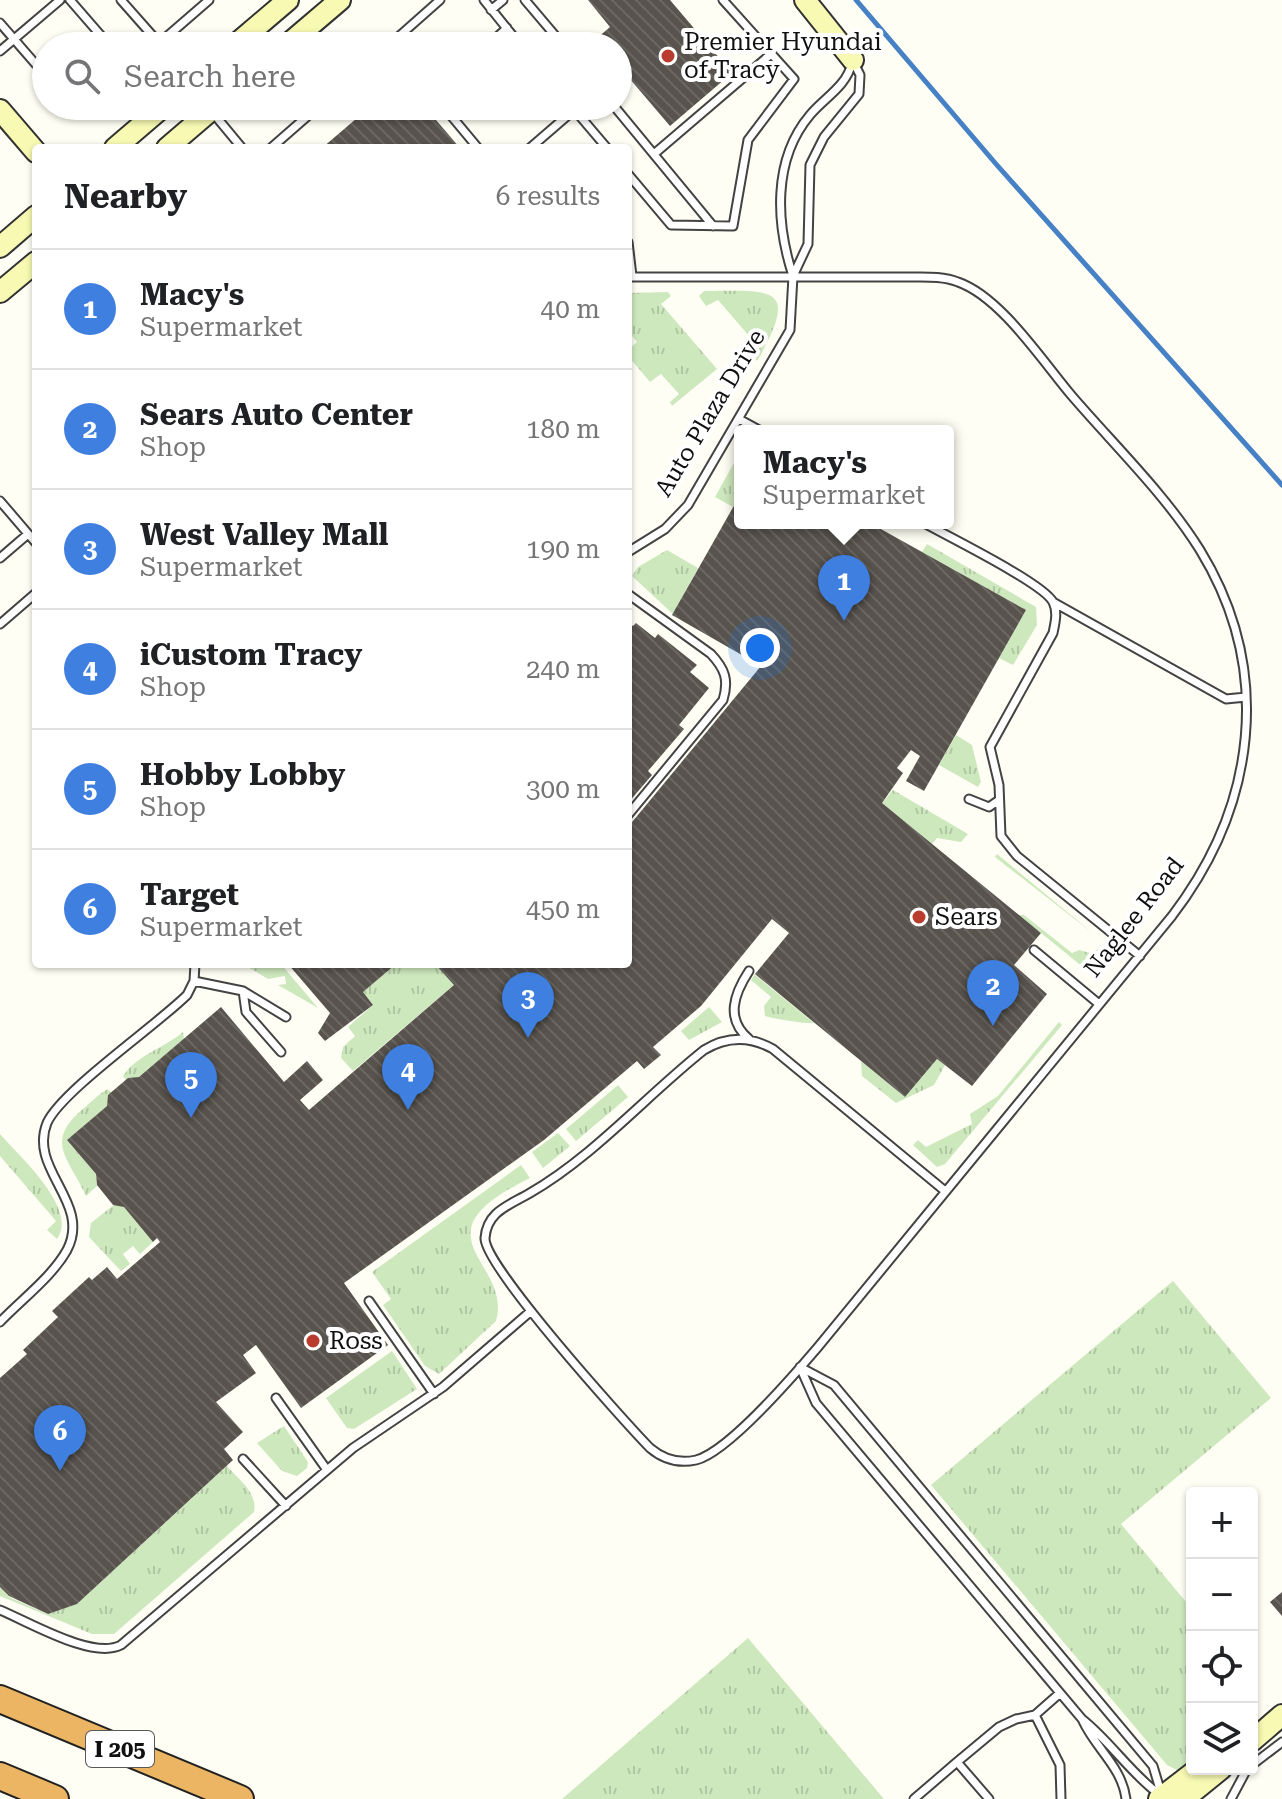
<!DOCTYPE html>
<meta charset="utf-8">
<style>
:root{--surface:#fff;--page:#f6f6f6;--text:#202124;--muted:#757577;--line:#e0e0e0;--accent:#b93c2f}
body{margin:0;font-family:"Roboto Serif",serif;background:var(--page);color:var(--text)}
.controls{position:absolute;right:24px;bottom:24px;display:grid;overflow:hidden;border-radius:8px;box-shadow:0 2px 6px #0004}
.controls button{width:72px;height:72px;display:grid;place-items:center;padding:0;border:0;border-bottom:2px solid var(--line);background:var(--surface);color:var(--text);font:40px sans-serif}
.you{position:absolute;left:760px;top:648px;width:28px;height:28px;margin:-20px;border:6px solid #fff;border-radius:50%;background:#1a73e8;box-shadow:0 0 0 12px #1a73e833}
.badge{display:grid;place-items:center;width:52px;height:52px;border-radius:50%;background:var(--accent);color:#fff;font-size:26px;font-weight:700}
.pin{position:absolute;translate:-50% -66px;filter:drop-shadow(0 2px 4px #0008)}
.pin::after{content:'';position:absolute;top:42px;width:28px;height:24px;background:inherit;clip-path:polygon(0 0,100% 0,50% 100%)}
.popup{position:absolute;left:734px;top:425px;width:220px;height:104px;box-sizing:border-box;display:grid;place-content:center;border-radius:8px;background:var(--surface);filter:drop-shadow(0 2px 6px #0005);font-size:26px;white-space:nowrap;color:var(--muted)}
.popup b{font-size:30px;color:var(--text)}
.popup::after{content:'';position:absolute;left:50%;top:100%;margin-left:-16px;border:16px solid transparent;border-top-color:var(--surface)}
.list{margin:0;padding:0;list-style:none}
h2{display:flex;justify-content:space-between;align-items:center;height:104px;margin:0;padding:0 32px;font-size:34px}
h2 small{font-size:26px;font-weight:400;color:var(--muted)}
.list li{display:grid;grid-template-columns:52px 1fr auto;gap:24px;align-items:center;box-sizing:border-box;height:120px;padding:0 32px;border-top:2px solid var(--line)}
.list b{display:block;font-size:30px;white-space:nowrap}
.list p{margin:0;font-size:26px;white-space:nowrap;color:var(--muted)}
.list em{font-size:26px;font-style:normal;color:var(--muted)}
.icon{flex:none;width:44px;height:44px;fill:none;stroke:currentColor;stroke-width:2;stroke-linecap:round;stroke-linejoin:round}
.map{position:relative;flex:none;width:1282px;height:1799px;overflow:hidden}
.search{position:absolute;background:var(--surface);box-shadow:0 2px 6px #0004;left:32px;top:32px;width:600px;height:88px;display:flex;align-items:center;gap:20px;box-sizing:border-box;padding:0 28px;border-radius:44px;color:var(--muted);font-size:30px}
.panel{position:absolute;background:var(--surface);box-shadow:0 2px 6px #0004;left:32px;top:144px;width:600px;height:824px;border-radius:8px}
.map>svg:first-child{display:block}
</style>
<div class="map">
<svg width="1282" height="1799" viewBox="0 0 1282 1799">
<defs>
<pattern id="grass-tufts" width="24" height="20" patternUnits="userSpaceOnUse" patternTransform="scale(2)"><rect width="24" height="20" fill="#cee8be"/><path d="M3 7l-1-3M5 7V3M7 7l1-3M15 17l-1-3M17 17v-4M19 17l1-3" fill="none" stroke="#b0c6a2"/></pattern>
<pattern id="building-back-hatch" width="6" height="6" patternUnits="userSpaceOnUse" patternTransform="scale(2)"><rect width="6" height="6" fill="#58534d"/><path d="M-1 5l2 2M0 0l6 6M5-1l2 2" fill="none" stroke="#6b6762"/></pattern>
</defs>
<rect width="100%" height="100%" fill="#fefef4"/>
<path fill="url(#grass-tufts)" d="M704 291C773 291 800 284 758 360L753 361 747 354 756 344 718 300 706 306 699 296Z
M668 292 671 296 661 304 717 369 672 406 670 402 679 394 661 374 650 382 628 356V350L637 342 628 331V293Z
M740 452V495L733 507 715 497Z
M927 544 1036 607 1037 625 1013 665 999 658 1026 610 922 552Z
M667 550 698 568 673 614 632 576 638 567Z
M956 735 972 745 981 782 978 787 939 765Z
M893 790 968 834 961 842 937 838 932 844 882 803Z
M997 854 1089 930 1090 931 995 857Z
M1019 915H1024L1072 953 1079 950 1090 953 1107 945 1115 951V957L1106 969 1089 972Z
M243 964H281L318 1008 278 985 286 984 285 976 268 979Z
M396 964H436L454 985 353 1071 341 1058 343 1047 355 1036 348 1027 373 1005 363 992Z
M755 974V975L814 1023C806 1024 774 1019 765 1016L764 1006 771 997 751 980Z
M709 1007 722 1022 689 1040 681 1031Z
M1059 1022 1062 1025 945 1164 937 1167 913 1145 918 1140 926 1147 972 1124 970 1114 998 1096Z
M183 1032 184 1039 139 1077 126 1080 123 1076C137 1055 164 1048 183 1032Z
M937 1059 945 1065 934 1085 896 1103 862 1076 861 1061 905 1097Z
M618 1085 628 1097 576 1141 566 1129Z
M108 1089 111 1093 107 1106 67 1140 96 1174 97 1186 86 1196C69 1158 43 1142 84 1108 91 1102 100 1093 108 1089Z
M558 1133 570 1146 543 1168 532 1152Z
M0 1134C19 1156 79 1209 57 1239L47 1230 56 1221 0 1156Z
M521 1165 530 1178C409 1237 513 1261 496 1321L439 1374 425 1366 383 1305 391 1299 372 1272Z
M115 1204 124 1207 153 1242 140 1254 133 1246 123 1254 130 1264 121 1271 89 1237 91 1223Z
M1173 1281 1271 1398 1121 1524 1192 1609V1764L1181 1772 1167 1765 931 1485Z
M392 1351 417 1389 354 1429 347 1428 326 1398Z
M284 1426 308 1462 307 1468 297 1476 282 1471 257 1443Z
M227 1466C239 1480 258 1493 254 1512L114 1634H92L0 1596V1587L9 1597 47 1614 77 1604Z
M748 1638 884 1799H562Z"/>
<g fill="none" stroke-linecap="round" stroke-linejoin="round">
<path stroke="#4681c6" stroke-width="5" d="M856 0 996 164 1282 485"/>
</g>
<path fill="url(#building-back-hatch)" d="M588 0H670L732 73 670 126 618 65V46H602L596 39 610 27Z
M371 106H424L460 148H322Z
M740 495V523H870L1026 610 924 791 906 781 920 756 911 750 897 768 903 773 882 803 1041 933 1014 965 1047 994 972 1086 937 1059 905 1097 755 974 789 933 772 919 701 1006 653 1047 661 1055 644 1069 637 1061 544 1140 344 1283 388 1345 301 1408 256 1345 243 1355 256 1373 216 1402 243 1432 224 1449 233 1460 77 1604 48 1614 9 1596 0 1587V1378L27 1354 23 1350 58 1317 52 1311 89 1277 92 1280 107 1267 117 1279 160 1242 157 1238 153 1242 124 1207 113 1205 97 1185 96 1174 67 1140 107 1106 108 1095 128 1078 139 1077 221 1007 284 1082 307 1061 323 1080 300 1100 309 1110 454 985 435 964H628V827L761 666 672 615Z
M628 622 633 626 636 623 655 638 658 634 697 665 690 672 709 688 679 725 684 729 648 771 652 775 628 803Z
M288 964H396L363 992 373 1005 325 1041 318 1033 330 1013Z
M1282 1592V1616L1270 1602Z"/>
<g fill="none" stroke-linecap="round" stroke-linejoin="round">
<defs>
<path id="lane" d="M70 0 110 46
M121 0 159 43
M484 0 521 46
M525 0 564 46
M491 10 503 0
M0 23 46 76
M84 46 98 33
M156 46 209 0
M388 46 440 0
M487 46 507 28
M0 51 60 0
M72 106 77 112 84 106
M443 106 478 148
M614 106 713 226
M573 108 607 148
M213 113 242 148
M271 148 319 106
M530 148 574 110
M654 154 771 54
M628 174 671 225 733 226 748 140 794 79 723 0
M628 242 632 276
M793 276C776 224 772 160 810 115 825 97 846 87 852 63
M628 277H910C926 277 943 276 958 282 1001 297 1043 362 1072 396 1115 446 1165 494 1200 550 1274 671 1256 806 1172 916L818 1347C795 1374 728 1452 696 1460 678 1464 663 1459 650 1448 623 1420 484 1266 485 1238 487 1211 510 1205 530 1193 594 1156 646 1096 704 1050 727 1036 750 1036 773 1049L945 1191
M739 419 761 431
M0 501 36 543
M924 523C947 536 1043 583 1053 602 1058 612 1055 623 1053 633L990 747 999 785 1001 836 1017 856 1140 956
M628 552 665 529 688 505 790 330 793 276 808 244 810 165 824 137 859 94 860 75 853 61
M0 558 28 534
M628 594 711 654C725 669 729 680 723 700L628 815
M1053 602 1226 699 1246 697
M0 624 36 593
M969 799 989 807 999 800
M1034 950 1099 1004
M749 971C734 994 725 1019 749 1039
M194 981 243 991 286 1017
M243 991 246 1012 281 1052
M369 1301 434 1394
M0 1322C21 1300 52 1277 67 1250 92 1202 28 1170 47 1123 61 1091 157 1025 187 995L194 981 195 964
M800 1367 834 1385 1153 1766 1162 1796
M800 1367 816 1403 1082 1719C1111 1742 1130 1773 1160 1795
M276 1398 327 1470
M243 1459 286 1506
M0 1610C29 1622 93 1660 121 1645L353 1448 443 1387 531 1311
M1035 1715 1060 1765 1061 1799
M1083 1721C1096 1749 1122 1767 1126 1799
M1252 1765 1282 1742
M914 1799 957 1762
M989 1799 957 1762 999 1727 1016 1719 1035 1715 1060 1693
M1231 1799 1247 1769"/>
<path id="secondary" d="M805 0 853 60
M234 46 288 0
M286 46 340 0
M0 110 36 152
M115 148 164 106
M167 148 216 106
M0 247 36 216
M0 292 36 262
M1252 1741 1282 1715
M1159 1799 1198 1769
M1184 1799 1221 1769"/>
<path id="highway" d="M0 1699 240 1799
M0 1776 55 1799"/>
</defs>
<use href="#lane" stroke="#434343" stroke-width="11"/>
<use href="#secondary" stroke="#323232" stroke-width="24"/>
<use href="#highway" stroke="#212121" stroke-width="30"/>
<use href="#lane" stroke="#fff" stroke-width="7"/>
<use href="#secondary" stroke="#f8fab3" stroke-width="20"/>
<use href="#highway" stroke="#ecb564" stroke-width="26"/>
</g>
<g fill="#b93c2f" stroke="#fff" stroke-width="3">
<circle cx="668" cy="56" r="8"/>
<circle cx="919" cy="917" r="8"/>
<circle cx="313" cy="1341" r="8"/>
</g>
<g text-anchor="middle" stroke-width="8" stroke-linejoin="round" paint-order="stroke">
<rect fill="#fff" stroke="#585858" stroke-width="2" x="86" y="1731" width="68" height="36" rx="6"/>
<g font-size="22" font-weight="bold" fill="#101010">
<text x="120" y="1757">I 205</text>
</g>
<g font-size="24" fill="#101010" stroke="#fff" text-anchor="start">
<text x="684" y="50">Premier Hyundai<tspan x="684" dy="28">of Tracy</tspan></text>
<text x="935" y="925">Sears</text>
<text x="329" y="1349">Ross</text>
</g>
<g font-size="24" fill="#101010" stroke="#fff">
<text transform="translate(710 413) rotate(-59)" y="8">Auto Plaza Drive</text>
<text transform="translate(1134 917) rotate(-52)" y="8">Naglee Road</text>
</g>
</g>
</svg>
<div class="controls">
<button>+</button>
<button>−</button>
<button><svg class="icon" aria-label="locate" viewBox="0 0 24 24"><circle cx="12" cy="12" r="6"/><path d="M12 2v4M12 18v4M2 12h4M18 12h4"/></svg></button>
<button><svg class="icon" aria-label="layers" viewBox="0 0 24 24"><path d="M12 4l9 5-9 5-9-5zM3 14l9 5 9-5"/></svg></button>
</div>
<div class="you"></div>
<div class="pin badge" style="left:844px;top:621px;background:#3f7fe0">1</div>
<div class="popup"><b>Macy's</b>Supermarket</div>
<div class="pin badge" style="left:993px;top:1026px;background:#3f7fe0">2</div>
<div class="pin badge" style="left:528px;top:1038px;background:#3f7fe0">3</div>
<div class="pin badge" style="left:408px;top:1110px;background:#3f7fe0">4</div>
<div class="pin badge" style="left:191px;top:1118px;background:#3f7fe0">5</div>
<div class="pin badge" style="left:60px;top:1471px;background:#3f7fe0">6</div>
<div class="search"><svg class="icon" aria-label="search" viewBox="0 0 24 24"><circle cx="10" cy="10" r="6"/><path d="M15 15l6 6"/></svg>Search here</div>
<section class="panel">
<h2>Nearby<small>6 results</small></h2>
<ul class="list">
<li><span class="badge" style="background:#3f7fe0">1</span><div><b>Macy's</b><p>Supermarket</p></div><em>40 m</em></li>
<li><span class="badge" style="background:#3f7fe0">2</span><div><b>Sears Auto Center</b><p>Shop</p></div><em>180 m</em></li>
<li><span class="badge" style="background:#3f7fe0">3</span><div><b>West Valley Mall</b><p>Supermarket</p></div><em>190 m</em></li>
<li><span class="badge" style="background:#3f7fe0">4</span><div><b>iCustom Tracy</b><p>Shop</p></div><em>240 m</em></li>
<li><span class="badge" style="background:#3f7fe0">5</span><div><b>Hobby Lobby</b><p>Shop</p></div><em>300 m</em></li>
<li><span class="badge" style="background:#3f7fe0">6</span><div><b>Target</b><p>Supermarket</p></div><em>450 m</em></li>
</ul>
</section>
</div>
